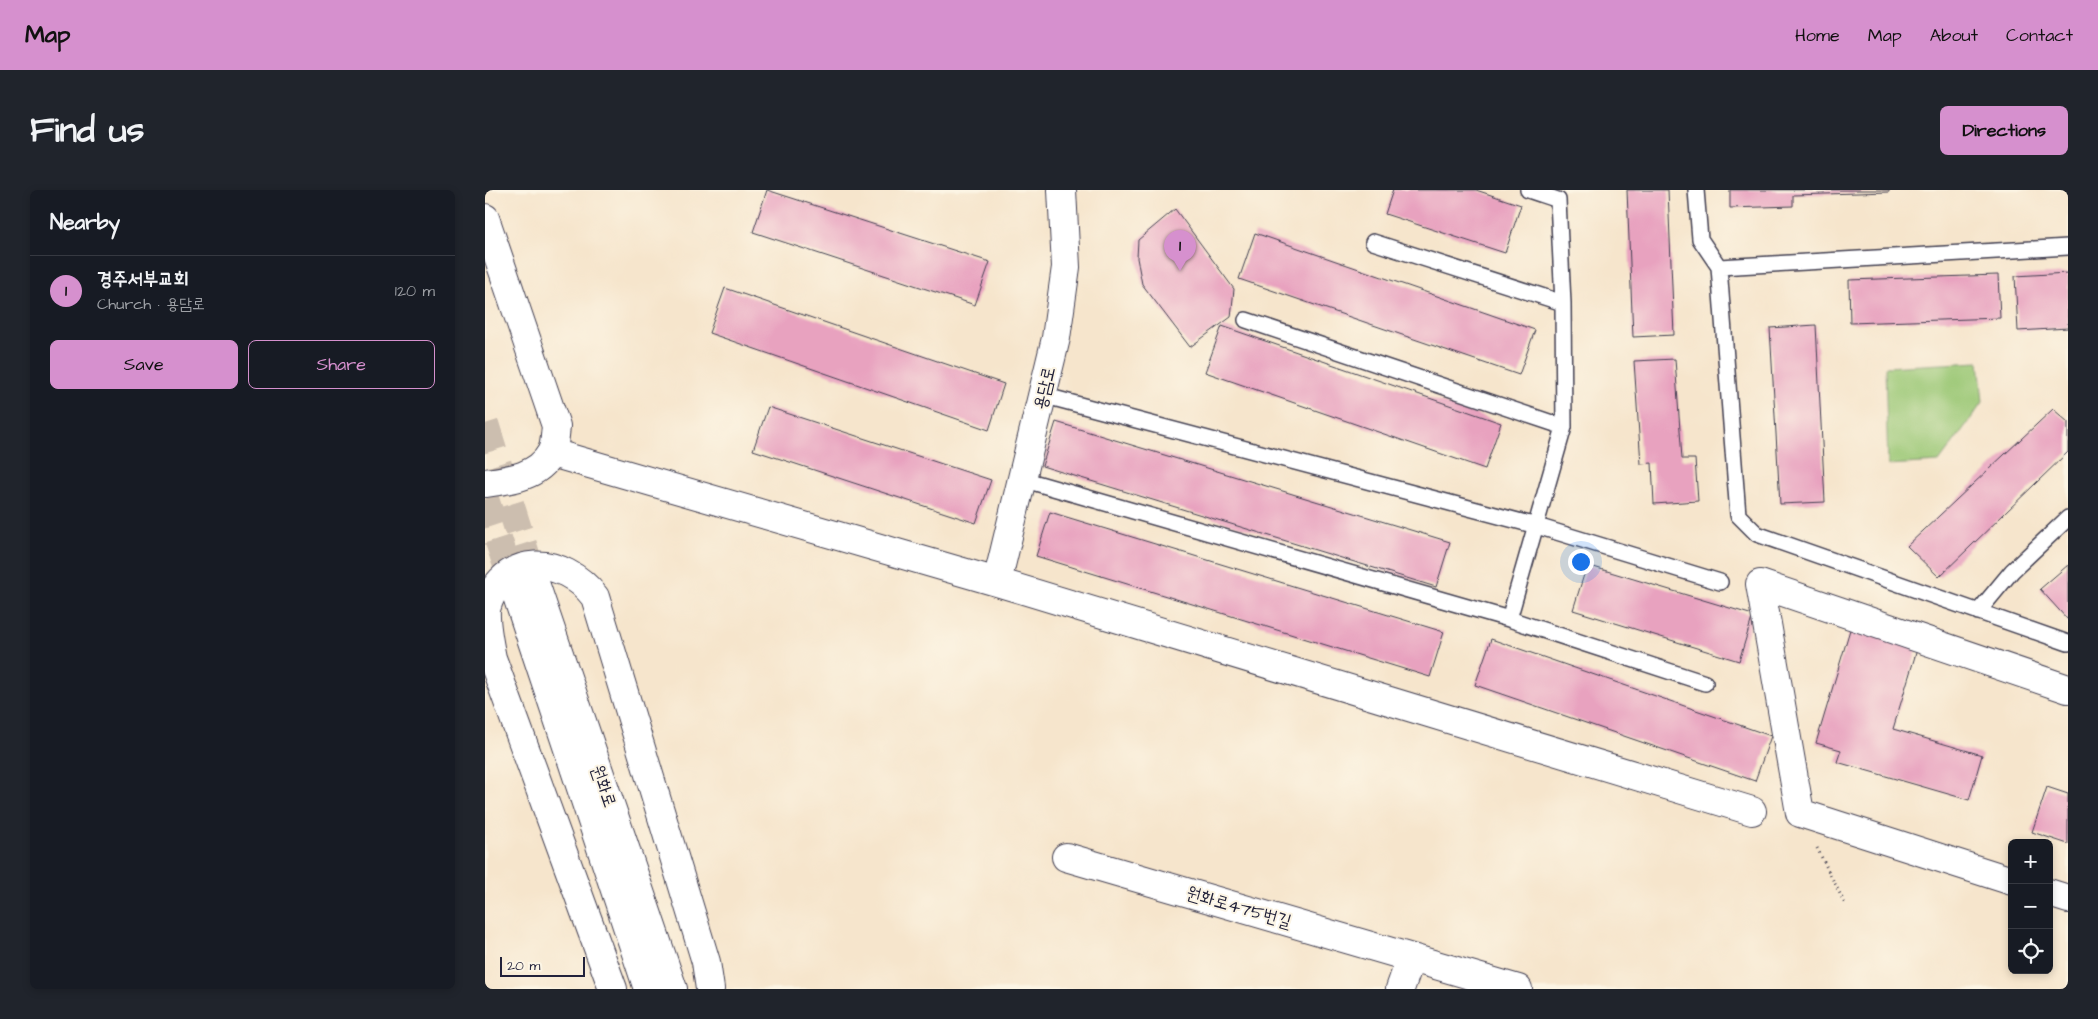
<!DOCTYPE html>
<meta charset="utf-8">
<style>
:root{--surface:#171b24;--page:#20242c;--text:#f1f3f6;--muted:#9ea1a6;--line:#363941;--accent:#d690ce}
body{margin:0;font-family:"Architects Daughter","Poor Story",sans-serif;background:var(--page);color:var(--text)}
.controls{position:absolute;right:15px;bottom:15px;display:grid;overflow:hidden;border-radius:8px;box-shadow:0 2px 8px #0003}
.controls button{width:45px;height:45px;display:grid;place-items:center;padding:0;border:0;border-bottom:1px solid var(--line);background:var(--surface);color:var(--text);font:25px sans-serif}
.scale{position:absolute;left:15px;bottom:12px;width:85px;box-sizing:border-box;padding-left:5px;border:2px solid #22223b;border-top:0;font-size:14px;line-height:18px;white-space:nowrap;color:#22223b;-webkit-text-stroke:4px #fcf5e5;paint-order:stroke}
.you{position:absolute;left:1095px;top:371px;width:18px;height:18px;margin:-12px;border:4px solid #fff;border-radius:50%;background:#1a73e8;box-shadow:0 0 0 8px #1a73e833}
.badge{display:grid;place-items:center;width:32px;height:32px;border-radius:50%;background:var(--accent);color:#111;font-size:16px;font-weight:700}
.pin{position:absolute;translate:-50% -41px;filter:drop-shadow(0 1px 2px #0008)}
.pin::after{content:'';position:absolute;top:26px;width:18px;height:15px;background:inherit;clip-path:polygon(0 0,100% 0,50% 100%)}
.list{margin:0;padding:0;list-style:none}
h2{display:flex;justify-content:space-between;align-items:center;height:65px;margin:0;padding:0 20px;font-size:21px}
h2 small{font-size:16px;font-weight:400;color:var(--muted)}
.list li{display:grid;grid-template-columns:32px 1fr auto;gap:15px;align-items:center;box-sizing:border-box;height:70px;padding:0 20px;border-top:1px solid var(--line)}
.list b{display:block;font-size:19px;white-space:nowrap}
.list p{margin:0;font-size:16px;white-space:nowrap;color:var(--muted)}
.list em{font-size:16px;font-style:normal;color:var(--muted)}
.actions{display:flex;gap:10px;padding:15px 20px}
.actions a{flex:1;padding:11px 0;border:1px solid var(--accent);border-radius:8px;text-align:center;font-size:18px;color:var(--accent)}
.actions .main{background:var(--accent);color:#111}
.icon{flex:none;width:28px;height:28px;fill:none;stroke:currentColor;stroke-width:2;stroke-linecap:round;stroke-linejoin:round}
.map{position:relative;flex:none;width:1583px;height:799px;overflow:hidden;border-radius:8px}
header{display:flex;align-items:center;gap:30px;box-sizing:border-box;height:70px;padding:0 25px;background:var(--accent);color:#111}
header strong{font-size:24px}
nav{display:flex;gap:28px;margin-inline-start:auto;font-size:18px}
.intro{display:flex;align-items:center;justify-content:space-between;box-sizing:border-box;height:120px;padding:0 30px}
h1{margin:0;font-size:35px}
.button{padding:12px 22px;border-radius:8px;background:var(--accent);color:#111;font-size:18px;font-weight:700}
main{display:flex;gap:30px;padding:0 30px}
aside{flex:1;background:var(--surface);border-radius:8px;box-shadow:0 2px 8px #0003}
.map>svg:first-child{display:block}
</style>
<header>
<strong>Map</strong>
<nav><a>Home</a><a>Map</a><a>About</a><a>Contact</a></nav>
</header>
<div class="intro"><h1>Find us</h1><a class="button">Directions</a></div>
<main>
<aside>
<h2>Nearby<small></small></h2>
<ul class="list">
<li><span class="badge">1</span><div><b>경주서부교회</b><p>Church · 용담로</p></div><em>120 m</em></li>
</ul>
<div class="actions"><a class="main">Save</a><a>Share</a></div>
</aside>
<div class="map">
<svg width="1583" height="799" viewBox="0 0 1583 799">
<rect width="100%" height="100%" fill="#fcf5e5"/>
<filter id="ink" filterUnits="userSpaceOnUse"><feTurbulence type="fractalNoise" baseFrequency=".02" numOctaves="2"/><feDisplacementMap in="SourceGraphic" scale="10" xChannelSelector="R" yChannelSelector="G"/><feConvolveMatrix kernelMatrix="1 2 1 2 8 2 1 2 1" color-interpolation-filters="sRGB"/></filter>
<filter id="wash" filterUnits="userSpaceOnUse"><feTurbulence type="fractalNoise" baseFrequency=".0096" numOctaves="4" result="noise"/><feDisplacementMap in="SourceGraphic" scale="20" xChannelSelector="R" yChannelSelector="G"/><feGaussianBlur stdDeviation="1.12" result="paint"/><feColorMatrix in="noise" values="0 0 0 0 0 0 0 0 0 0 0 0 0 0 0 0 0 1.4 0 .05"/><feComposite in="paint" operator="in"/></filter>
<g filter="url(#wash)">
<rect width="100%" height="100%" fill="#f6e5cc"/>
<path fill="#9bc876" stroke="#5e7558" d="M1494 172 1498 212 1454 272 1403 275 1400 177Z"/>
<g id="blocks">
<path fill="#e8a2bf" d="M282 0 505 72 490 115 268 42Z
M908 0H991L1036 15 1020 63 900 24Z
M1142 0H1183L1189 145 1148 147Z
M1245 0H1404V2L1308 5V16L1245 18Z
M690 19 749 99 746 127 705 157 657 94 652 68 653 50Z
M770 43 1050 140 1034 185 754 89Z
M1583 83V138L1533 141 1530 86Z
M1513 85 1515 128 1365 133 1364 90Z
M240 98 519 194 504 240 224 143Z
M1331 135 1340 312 1295 314 1285 138Z
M737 136 1016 233 1000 279 720 182Z
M1190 169 1197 269H1210L1213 311 1169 314 1167 273 1156 274 1149 171Z
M283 217 506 290 491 333 268 260Z
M1568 219 1583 232V262L1454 387 1422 356Z
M571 232 965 352 951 397 557 276Z
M565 322 959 442 945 487 551 366Z
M1102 375 1268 425 1254 471 1088 420Z
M1583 375V430L1555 399Z
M1367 433 1434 453 1408 539 1497 565 1484 610 1352 572 1356 560 1331 553Z
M1006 449 1286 546 1270 591 990 495Z
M1562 597 1583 604V654L1547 642Z"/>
</g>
</g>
<g filter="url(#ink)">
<use href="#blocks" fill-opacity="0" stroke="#423f51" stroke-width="1"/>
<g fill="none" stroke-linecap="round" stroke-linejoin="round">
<path stroke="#ccbeaf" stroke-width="28" stroke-dasharray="28 14" stroke-linecap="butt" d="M0 234 50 393
M0 309 30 400"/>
<defs>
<path id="service" d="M1211 0 1215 49 1234 77
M888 52 1078 113
M1583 57 1234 77 1253 325 1272 344 1583 453
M761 130 1079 237
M557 205 1052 336 1235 392
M537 289 1024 429 1220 493
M1493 422 1527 381 1583 328
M1024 429 1079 237 1078 113 1073 10 1043 0"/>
<path id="minor" d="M67 263 512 392 1267 621
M512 392 571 148 581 77 577 0
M581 667 1033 799
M1527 691 1315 623 1275 394 1583 499
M1564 703 1583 709
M915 799 926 768"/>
<path id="tertiary" d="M0 28 71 236C70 244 70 256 66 263 53 287 24 290 0 293
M50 393 188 799
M30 400 163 799
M128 799 7 468C4 453 0 434 1 419 17 361 78 365 110 407L221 772 225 799"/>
</defs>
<use href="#service" stroke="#423f51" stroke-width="18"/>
<use href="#minor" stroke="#423f51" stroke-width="30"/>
<use href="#tertiary" stroke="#423f51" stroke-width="30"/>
<path stroke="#423f51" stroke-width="3" stroke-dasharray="1 4" stroke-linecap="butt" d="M1332 658 1360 714"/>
<use href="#service" stroke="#fff" stroke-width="15"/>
<use href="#minor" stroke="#fff" stroke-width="28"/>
<use href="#tertiary" stroke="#fff" stroke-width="28"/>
</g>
</g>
<g text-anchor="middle" stroke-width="4" stroke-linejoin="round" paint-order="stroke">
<g font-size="18" fill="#22223b" stroke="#fcf5e5">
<text transform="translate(559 198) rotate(-77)" y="6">용담로</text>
<text transform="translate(119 596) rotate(71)" y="6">원화로</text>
<text transform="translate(754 717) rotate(16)" y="6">원화로475번길</text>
</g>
</g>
</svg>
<div class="controls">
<button>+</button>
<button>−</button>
<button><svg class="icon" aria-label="locate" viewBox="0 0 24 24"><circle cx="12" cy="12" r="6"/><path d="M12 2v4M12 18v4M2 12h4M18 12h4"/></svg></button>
</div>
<div class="scale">20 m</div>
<div class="you"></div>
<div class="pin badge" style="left:695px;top:81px">1</div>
</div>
</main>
